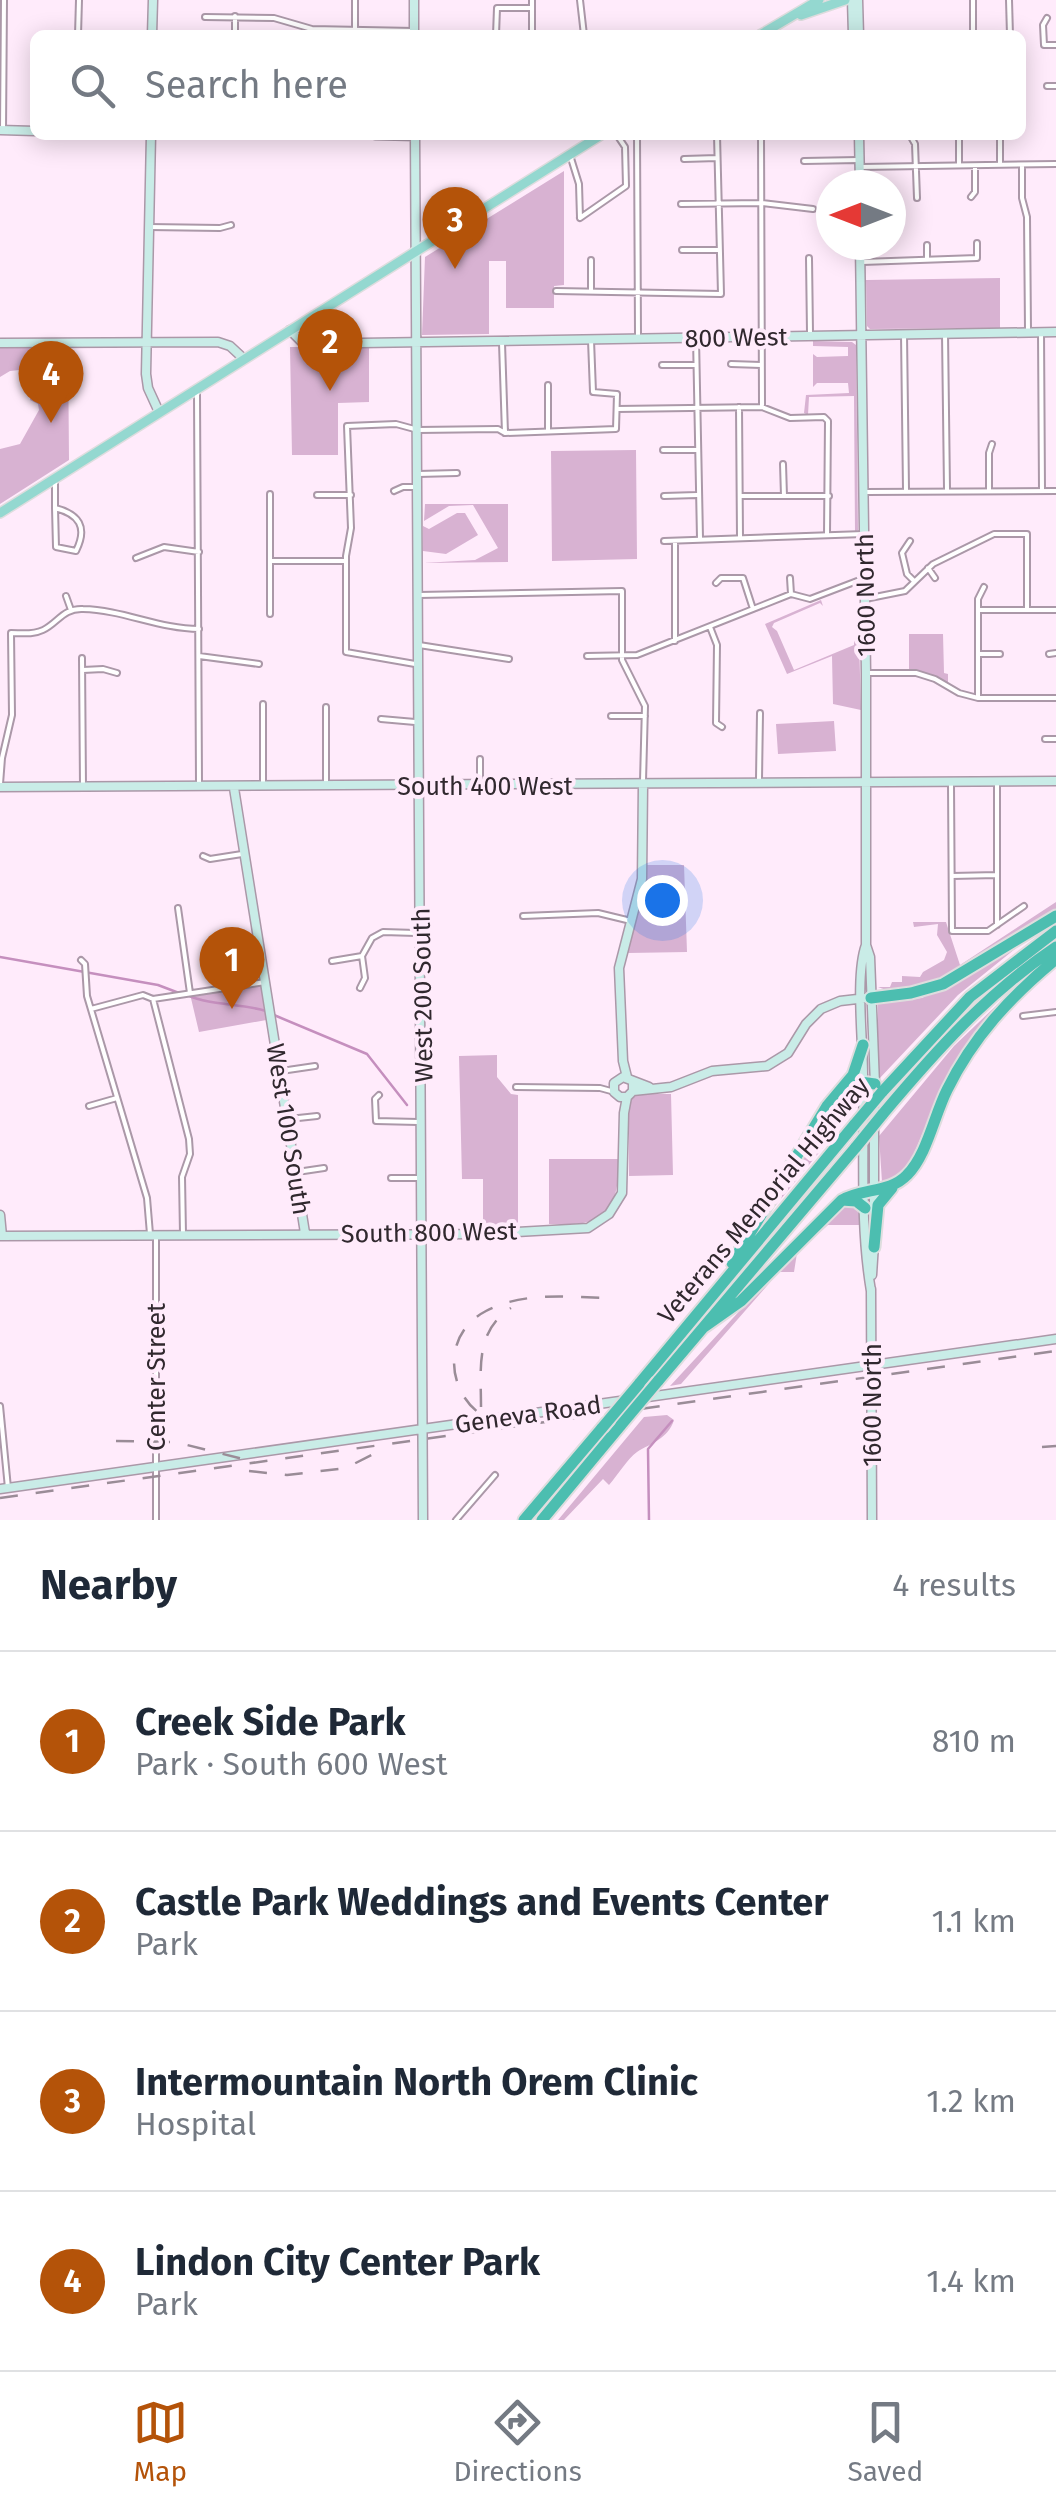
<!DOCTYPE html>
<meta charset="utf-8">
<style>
:root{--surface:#fff;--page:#f2f2f3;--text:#1f2937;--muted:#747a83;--line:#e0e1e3;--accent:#b45309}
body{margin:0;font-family:"Fira Sans",sans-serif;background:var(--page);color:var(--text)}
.compass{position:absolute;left:816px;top:170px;width:90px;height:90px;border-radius:50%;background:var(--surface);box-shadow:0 5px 25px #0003;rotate:270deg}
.you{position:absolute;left:662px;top:900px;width:35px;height:35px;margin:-25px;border:8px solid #fff;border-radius:50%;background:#1a73e8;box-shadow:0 0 0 15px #1a73e833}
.badge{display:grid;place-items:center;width:65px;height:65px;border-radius:50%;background:var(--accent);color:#fff;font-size:32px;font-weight:700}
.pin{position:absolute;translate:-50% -82px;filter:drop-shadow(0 2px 5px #0008)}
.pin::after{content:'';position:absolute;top:52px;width:35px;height:30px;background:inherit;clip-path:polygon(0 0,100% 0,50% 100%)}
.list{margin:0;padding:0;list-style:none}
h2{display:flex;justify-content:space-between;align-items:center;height:130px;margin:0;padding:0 40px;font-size:42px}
h2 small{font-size:32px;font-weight:400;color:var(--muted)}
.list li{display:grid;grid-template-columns:65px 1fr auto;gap:30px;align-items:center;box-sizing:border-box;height:180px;padding:0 40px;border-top:2px solid var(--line)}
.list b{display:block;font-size:38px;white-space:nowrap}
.list p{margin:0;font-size:32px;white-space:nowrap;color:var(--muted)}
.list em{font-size:32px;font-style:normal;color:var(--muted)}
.icon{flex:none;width:55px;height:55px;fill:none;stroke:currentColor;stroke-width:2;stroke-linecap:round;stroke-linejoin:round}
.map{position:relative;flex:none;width:1056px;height:1520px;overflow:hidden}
.search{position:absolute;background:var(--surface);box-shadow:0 5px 25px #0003;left:30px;right:30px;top:30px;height:110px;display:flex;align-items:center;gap:25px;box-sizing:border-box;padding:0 35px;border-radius:15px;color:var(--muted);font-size:38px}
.sheet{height:850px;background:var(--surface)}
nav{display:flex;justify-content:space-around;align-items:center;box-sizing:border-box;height:140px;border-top:2px solid var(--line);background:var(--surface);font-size:28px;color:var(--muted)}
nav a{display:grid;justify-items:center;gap:5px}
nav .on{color:var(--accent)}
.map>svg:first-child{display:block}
</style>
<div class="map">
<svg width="1056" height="1520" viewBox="0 0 1056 1520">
<rect width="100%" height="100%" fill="#ffebfb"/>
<path fill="#d8b2d2" d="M564 171V285L554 286V308H506V261H489V334L422 335 425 257Z
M1000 278V328L870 329 867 326 866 280Z
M813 341 852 342 856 345 858 530 855 532 854 396 809 397 808 415 804 413 806 395 849 393 848 383H817L813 387V354L817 357 848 356V347L813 346Z
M68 342 69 460 0 504V449L20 444 39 410 38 404 30 400 38 368 10 371 0 377V343Z
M290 347H369V402L338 403V455H292Z
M636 450 637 559 552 561 551 451Z
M425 504H508V562L423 563 475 560 498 548 473 505 449 506 424 521Z
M457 513H465L478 535 446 554 423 551V526L429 529Z
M821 600 823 606 820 603 774 623 772 627 777 631 794 670 854 645V641L859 639 861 710 833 704 832 656 787 674 765 624Z
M909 634H943L944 673 948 674V683L931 674 909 669Z
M834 721 836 751 778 754 776 724Z
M647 865H684L687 952 628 953Z
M1056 902V910C1017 931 921 1008 878 987H890L892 982H902V976L920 977 923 972 944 960 947 952 937 935 938 924 914 927 913 922H946L960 965Z
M1026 940 958 995 878 1080V1003L922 998Z
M265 982 272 1019 199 1032 190 994Z
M1000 1002 944 1083 910 1163 898 1177 882 1182 879 1136 954 1046Z
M497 1055V1077L511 1094 518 1095V1224L483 1229V1179H462L459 1056Z
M849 1089H858L859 1104 766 1217 836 1102Z
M636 1094H671L673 1175 629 1176V1100Z
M549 1159H620C617 1214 605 1227 549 1224Z
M850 1202 860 1209 861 1225H828L797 1253 794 1272H779L681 1384 670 1386 808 1237Z
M667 1415 674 1420C668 1439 651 1443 637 1452 627 1459 618 1475 609 1485L603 1479 564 1520H558L644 1417Z"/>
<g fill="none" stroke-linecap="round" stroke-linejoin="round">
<path stroke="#c58fbe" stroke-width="2.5" d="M0 957 158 985 179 993
M187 995C212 1006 240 1003 266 1011
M274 1015 367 1054 407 1105
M649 1520 648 1449 672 1421"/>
<defs>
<path id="street" d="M580 0 584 35
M973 0V35
M1009 0 1010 35
M205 17 274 18 312 29 414 31
M1047 18 1043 25 1044 45H1056
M355 30V0
M78 35 79 0
M235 35V16
M496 35 497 8H532
M532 35V0
M1047 86H1056
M3 130 4 0
M637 135 638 335
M761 135 762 405
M959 135V165
M1000 135V165
M911 137 915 144 917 198
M570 155 579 184 580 218
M684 159 717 158
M804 161 859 160
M1022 165V198L1027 217 1028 330
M861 167 1056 164
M971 197 975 192V166
M681 204 762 203 813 209
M580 218 626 186 625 147 617 135
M149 227 220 228 231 225
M927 245V259
M682 250H719
M809 258 810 333
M591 260V291
M862 262 977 258V243
M556 291 721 294 717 135
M1041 332 1042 491
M904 334 906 490
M945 334 947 489
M696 338 700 538
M502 343 505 433
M731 364 761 365
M662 365H696
M548 385V430
M197 394 199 784
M739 407 740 537
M617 409 762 407 790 418 824 417 828 421 827 535
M663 450H697
M783 464 784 496
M418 474 457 473
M55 483V508
M394 491 403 487H418
M989 491V453L992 444
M866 492 1056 491
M270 494V614
M317 495H351
M664 496 697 495
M740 496H829
M55 508C79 514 88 527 76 551L56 547Z
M664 541 864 534
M675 541V641
M910 541 902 553 907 574 914 581
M136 558 164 547 199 552
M271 561H346
M928 568 935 578
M790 578 791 594
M716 583 721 578H743L753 609
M419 595 622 591V660L645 706 643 781
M66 596 71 610
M865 599 905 591 933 564 994 534H1027V610
M978 610H1056
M710 627 717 645 716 723 722 727
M419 645 509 659
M980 654H1000
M1049 654 1056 653
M199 656 259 664
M587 656 637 655 791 594 810 599 865 578
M82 658 83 787
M415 664 346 652V556L351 528 347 426 396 424 418 430 498 429 505 433 616 429 617 394 593 392 591 340
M83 670 103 669 117 673
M866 673H916L935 679 959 693 978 698H1056
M978 696V599L984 587
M263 704V783
M611 716H645
M381 719 415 722
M1045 739H1056
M480 759V781
M759 779 760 713
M326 782V707
M0 784 2 758 12 715 11 633C21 633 33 635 43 630 58 623 63 608 83 609 123 610 160 629 199 629
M997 784V925
M951 785 952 931H988L1024 906
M203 856 210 859 242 854
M952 876 997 875
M178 908 190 993
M523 916 598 913 631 921
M81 960 85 964 87 996 147 1198 150 1234
M332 961 362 956 372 938 383 932 416 933
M360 988 365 978 362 956
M153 999 189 1139 190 1154 182 1177 183 1234
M91 1009 143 995 153 999 265 982
M1023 1016 1056 1012
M281 1071 315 1066
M516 1087 600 1088 611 1091
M379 1095 375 1099 376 1121 418 1122
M89 1106 117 1098
M289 1119 317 1116
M297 1172 324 1168
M391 1178H418
M0 1406 8 1488
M156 1520V1235
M456 1520 495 1475"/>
<path id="secondary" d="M414 0V35
M852 0 853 35
M858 0 859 35
M152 35 153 0
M0 130 35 131
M151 135 146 374 148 388 159 412
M375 135 415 136
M415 135 423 1520
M859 135 860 185
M860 245 866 673V945C855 975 863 1041 863 1075 865 1147 859 1220 871 1291
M290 330 302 342 361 343 1056 332
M0 343 218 342 230 346 244 359
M0 787 1056 781
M234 788 305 1233
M866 945 870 957 875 1085
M627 1077 623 1061 619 968 642 879 643 785
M633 1083V1091L627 1097H620L614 1092V1083L623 1077 649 1087
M633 1091 671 1087 712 1071 767 1066 788 1053 806 1024 821 1009 840 1001 866 998
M874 1210V1104
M0 1215 2 1236
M0 1236 481 1234 588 1228 609 1214 622 1193 624 1113 627 1097
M872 1275 874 1244
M871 1289 872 1520
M0 1489 1056 1339"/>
<path id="primary" d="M801 15 845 0
M760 35 819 0
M0 513 601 135"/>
<path id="highway" d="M871 998 911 993 943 984 1056 916
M846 1087 860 1082 875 1084
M882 1092 970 997 1056 931
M882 1115C935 1052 987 993 1056 947
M842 1200 856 1201 865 1208
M874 1247 878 1205 892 1188
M732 1263 827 1106 853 1075 863 1045
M704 1327 741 1301 842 1200C863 1188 890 1193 907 1175 927 1155 934 1116 947 1090 973 1037 1011 996 1056 959
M658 1381 856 1147
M639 1384 855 1124
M524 1520 602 1428
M542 1520 621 1425"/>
</defs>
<use href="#street" stroke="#ab98a8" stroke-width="8"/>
<use href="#secondary" stroke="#ab98a8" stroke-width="11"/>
<use href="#primary" stroke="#deddde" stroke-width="12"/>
<use href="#highway" stroke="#deddde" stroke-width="15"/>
<use href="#street" stroke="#fff" stroke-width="4"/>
<use href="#secondary" stroke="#c9ece7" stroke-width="8"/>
<use href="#primary" stroke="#94d8d0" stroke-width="9"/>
<use href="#highway" stroke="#4cbeb0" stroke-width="11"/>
<path stroke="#9a8c97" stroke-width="2.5" stroke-dasharray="18 18" stroke-linecap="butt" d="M481 1407C481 1368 475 1331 511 1308
M509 1425C451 1418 432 1339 486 1311 525 1290 574 1298 617 1298
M116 1441 175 1442 243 1459
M1042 1447 1056 1446
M249 1471 287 1475 346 1468 383 1449
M0 1498 1056 1351"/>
<defs>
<path id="highway-bridge" d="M855 1124 882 1092
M856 1147 882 1115
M621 1425 658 1381
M602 1428 639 1384"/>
</defs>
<use href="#highway-bridge" stroke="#deddde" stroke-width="15" stroke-linecap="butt"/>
<use href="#highway-bridge" stroke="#4cbeb0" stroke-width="11"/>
</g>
<g text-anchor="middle" stroke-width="8" stroke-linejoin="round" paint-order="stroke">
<g font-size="25" fill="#30282e" stroke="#ffebfb">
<text transform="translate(736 337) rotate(-1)" y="9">800 West</text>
<text transform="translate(865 595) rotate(-91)" y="9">1600 North</text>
<text x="485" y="795">South 400 West</text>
<text transform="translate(422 995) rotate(-91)" y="9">West 200 South</text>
<text transform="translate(289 1129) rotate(81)" y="9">West 100 South</text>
<text transform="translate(763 1200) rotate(-50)" y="9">Veterans Memorial Highway</text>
<text transform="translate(429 1232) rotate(-1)" y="9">South 800 West</text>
<text transform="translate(156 1377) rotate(-90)" y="9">Center Street</text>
<text transform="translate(872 1405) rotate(-90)" y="9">1600 North</text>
<text transform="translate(528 1414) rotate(-8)" y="9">Geneva Road</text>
</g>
</g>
</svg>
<svg class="compass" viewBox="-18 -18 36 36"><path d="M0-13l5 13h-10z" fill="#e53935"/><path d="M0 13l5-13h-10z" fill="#747a83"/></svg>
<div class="you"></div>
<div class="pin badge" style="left:232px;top:1009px">1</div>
<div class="pin badge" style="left:330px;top:391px">2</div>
<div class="pin badge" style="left:455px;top:269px">3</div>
<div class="pin badge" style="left:51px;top:423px">4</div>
<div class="search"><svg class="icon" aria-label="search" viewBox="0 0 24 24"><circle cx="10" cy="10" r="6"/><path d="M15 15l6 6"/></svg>Search here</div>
</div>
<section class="sheet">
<h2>Nearby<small>4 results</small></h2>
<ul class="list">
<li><span class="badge">1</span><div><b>Creek Side Park</b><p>Park · South 600 West</p></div><em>810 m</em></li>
<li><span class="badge">2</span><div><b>Castle Park Weddings and Events Center</b><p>Park</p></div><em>1.1 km</em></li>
<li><span class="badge">3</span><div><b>Intermountain North Orem Clinic</b><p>Hospital</p></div><em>1.2 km</em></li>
<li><span class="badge">4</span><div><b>Lindon City Center Park</b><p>Park</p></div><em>1.4 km</em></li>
</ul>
</section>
<nav>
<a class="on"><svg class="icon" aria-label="map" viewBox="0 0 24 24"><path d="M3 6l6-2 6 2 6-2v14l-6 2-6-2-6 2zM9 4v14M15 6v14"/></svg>Map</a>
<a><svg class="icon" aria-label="directions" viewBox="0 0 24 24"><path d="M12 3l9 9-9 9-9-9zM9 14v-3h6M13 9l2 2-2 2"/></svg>Directions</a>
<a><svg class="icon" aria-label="saved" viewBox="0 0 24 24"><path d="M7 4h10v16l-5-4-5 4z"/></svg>Saved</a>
</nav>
